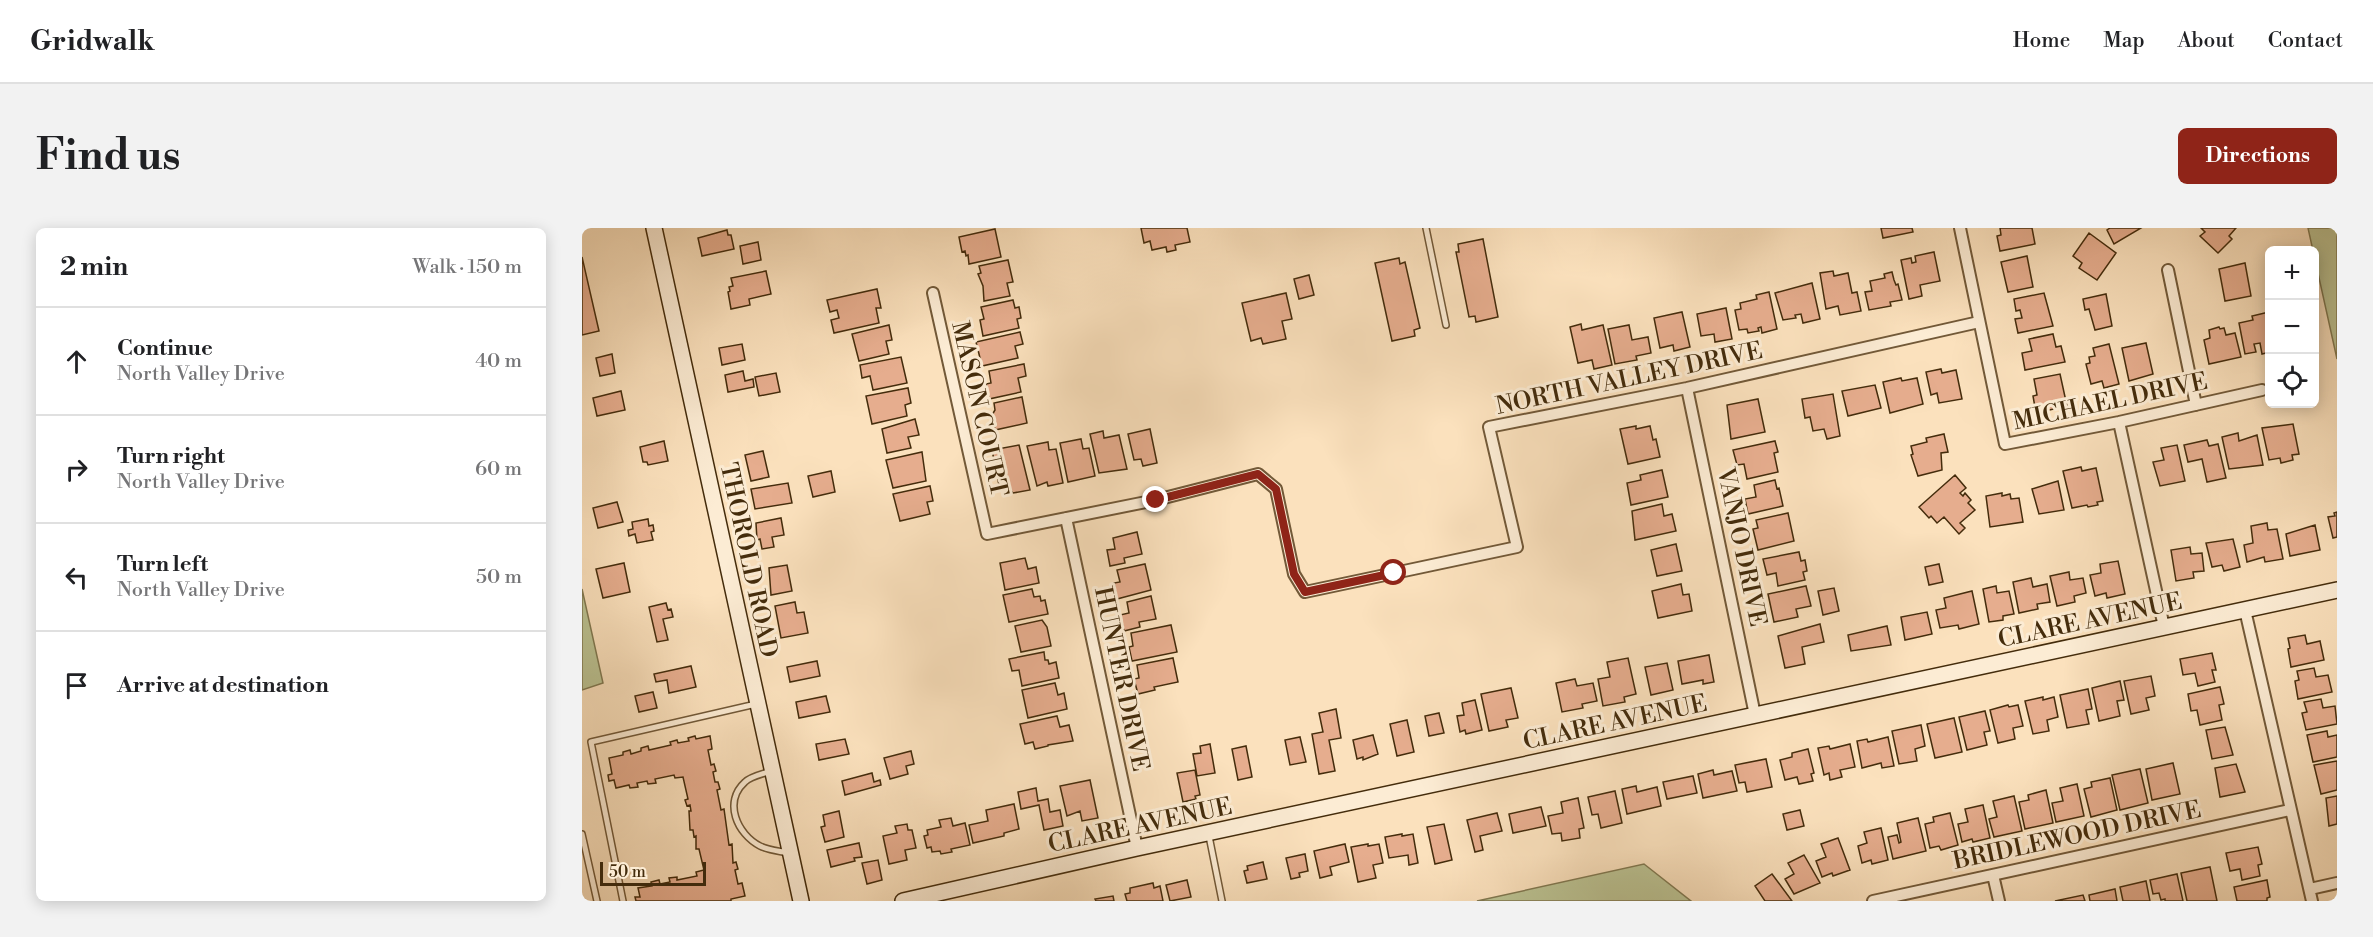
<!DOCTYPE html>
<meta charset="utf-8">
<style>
:root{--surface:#fff;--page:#f2f2f2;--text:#202124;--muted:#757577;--line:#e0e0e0;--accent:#8f2418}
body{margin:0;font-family:"Libre Bodoni",serif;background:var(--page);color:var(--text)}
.controls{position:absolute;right:18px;top:18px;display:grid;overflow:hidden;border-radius:9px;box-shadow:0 3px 15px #0003}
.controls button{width:54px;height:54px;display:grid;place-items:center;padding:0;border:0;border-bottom:2px solid var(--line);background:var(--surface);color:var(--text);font:30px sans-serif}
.scale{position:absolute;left:18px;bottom:15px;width:106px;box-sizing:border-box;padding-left:6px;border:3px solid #442c0c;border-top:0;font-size:16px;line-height:21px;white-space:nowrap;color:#442c0c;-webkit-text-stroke:4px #fcecd4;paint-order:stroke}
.stop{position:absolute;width:18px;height:18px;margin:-14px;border:4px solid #8f2418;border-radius:50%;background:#fff}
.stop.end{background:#8f2418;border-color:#fff;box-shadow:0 2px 6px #0008}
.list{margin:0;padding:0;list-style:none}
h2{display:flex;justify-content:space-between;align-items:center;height:78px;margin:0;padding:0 24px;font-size:26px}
h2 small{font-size:20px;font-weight:400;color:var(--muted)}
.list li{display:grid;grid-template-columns:39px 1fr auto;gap:18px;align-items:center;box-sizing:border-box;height:108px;padding:0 24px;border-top:2px solid var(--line)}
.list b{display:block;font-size:22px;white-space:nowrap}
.list p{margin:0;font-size:20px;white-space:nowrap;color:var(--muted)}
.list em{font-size:20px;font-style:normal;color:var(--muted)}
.icon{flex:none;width:33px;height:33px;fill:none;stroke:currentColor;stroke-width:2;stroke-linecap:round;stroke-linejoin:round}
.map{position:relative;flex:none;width:1755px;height:673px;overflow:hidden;border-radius:9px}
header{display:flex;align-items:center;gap:36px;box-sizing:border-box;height:84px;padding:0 30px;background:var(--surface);border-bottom:2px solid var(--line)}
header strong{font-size:28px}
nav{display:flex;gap:33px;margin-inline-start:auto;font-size:21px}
.intro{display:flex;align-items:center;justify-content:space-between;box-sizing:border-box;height:144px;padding:0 36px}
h1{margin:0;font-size:42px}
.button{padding:15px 27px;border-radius:9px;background:var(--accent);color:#fff;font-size:21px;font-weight:700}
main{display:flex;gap:36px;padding:0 36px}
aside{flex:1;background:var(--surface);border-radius:9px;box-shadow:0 3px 15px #0003}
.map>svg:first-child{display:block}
</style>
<header>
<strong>Gridwalk</strong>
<nav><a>Home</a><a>Map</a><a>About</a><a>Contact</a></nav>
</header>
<div class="intro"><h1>Find us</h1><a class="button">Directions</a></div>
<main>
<aside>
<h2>2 min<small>Walk · 150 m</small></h2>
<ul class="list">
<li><svg class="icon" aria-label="ahead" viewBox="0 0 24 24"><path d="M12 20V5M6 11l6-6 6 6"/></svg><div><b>Continue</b><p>North Valley Drive</p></div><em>40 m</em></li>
<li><svg class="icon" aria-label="right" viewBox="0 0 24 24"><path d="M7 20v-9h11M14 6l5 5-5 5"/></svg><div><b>Turn right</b><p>North Valley Drive</p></div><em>60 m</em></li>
<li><svg class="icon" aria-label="left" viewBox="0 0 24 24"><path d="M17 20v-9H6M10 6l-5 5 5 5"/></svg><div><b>Turn left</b><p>North Valley Drive</p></div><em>50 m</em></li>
<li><svg class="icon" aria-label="arrive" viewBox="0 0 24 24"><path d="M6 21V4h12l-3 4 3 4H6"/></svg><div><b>Arrive at destination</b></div></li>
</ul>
</aside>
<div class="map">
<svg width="1755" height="673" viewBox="0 0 1755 673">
<rect width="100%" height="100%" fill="#fbe1bd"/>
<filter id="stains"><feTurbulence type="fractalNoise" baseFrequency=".00333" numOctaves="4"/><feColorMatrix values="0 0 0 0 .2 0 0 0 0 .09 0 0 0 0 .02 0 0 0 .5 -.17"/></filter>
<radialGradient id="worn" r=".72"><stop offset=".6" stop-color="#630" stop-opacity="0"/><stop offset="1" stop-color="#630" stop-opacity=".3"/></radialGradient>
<path fill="#bbc393" stroke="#807850" stroke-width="1.5" d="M1726 0H1755V131Z
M0 361 21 455 0 462Z
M1062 636 1109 673H895Z"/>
<path fill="#e6ad8e" stroke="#442c0c" stroke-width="1.5" d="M559 0H605L608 14 593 17 594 22 585 24 584 19 570 22 568 13 562 15Z
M1299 0H1330L1331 4 1301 10Z
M1418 0H1450L1453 16 1418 23 1415 8 1419 7Z
M1528 0H1559L1532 16 1525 2Z
M1619 0H1654L1647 8 1650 11 1636 25 1618 8 1623 4Z
M413 1 419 29 387 36 386 27 384 28 383 23 380 24 377 9Z
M145 2 146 7H149L152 21 120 28 116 10Z
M1507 5 1534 25 1515 52 1497 40 1500 35 1491 28Z
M901 11 916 89 894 94 893 88 887 89 874 24H877L876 16Z
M176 14 179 32 161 36 158 18Z
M1352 24 1358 53 1338 57 1340 68 1327 71 1319 32 1329 30 1330 35 1334 34 1333 28Z
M1445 28 1451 59 1426 64 1419 34Z
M0 29 17 103 0 107Z
M817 30 818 36 823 34 838 100 832 102 833 108 810 113 793 35Z
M426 32 431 54 425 55 428 68 402 73 401 58 396 46 399 45 397 38Z
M1663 35 1669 68 1643 73 1637 41Z
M184 43 189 66 167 71 168 77 149 81 146 64 148 63 147 59 151 58 149 50Z
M1251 43 1252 48 1266 45 1270 65 1275 64 1279 83 1258 87 1256 78 1244 81 1238 45Z
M1310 44 1312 52 1314 57 1316 56 1320 72 1308 74 1309 78 1287 82 1283 64 1290 63 1288 53 1303 50 1302 46Z
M727 47 732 67 717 71 712 51Z
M1230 55 1238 91 1221 95 1219 86 1213 87 1214 90 1201 92 1193 65Z
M295 61 299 80H294L297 95 252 105 249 92 257 90 255 82 248 84 245 72Z
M1187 64 1195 101 1180 105 1179 99 1176 100 1177 103 1166 105 1165 101 1157 102 1153 82 1159 81 1158 75 1175 71 1174 67Z
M704 65 710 91 700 93 704 111 681 116 679 110 669 113 660 75Z
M1462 65 1471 98 1436 105 1433 91 1440 90 1438 82 1434 83 1432 71Z
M1524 66 1530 98 1513 102 1507 81 1503 82 1501 71Z
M431 72 433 80 437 79 439 90 435 91 437 100 401 108 398 92 402 91 399 79Z
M1144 80 1150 111 1133 114 1132 106 1119 108 1115 86Z
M1100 84 1108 119 1092 123 1091 117 1078 120 1072 90Z
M1687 84 1688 124 1680 126 1678 115 1672 116 1674 124 1663 126 1657 95 1671 92 1670 88Z
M999 96 1000 102 1021 97 1030 137 1012 141 1010 132 996 135 988 99Z
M307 97 310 112 304 113 307 126 277 133 270 106Z
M1047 97 1050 112 1066 109 1069 125 1054 128 1055 132 1033 136 1026 101Z
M1637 99 1638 101 1642 100 1644 107 1653 105 1659 129 1627 136 1622 112 1628 110 1627 102Z
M438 104 441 116 433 118 436 130 400 138 394 114Z
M1471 106 1474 119 1479 118 1483 134 1443 142 1440 125 1450 123 1447 111Z
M1564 115 1571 146 1547 153 1540 120Z
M160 116 163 132 140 137 137 120Z
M1527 116 1537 156 1522 160 1520 153 1509 156 1504 136 1508 135 1507 129 1513 128 1511 120Z
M30 126 33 145 18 148 14 130Z
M319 129 325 155 291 162 288 148 280 150 278 137Z
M442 136 444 148 436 150 439 164 407 171 404 156 409 155 407 143Z
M1359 141 1360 145 1374 142 1380 171 1357 175 1355 165 1349 167 1344 144Z
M161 143 163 153 171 151 172 159 146 164 143 147Z
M194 145 198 164 177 168 173 149Z
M1478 146 1485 178 1454 185 1451 168 1455 167 1452 151Z
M1319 150 1320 153 1335 150 1341 176 1308 185 1301 154Z
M1293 157 1299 180 1266 188 1260 163Z
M326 160 329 175 323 177 325 188 290 196 284 168Z
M39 163 43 182 15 188 11 170Z
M1251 166 1258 208 1245 211 1242 201 1231 203 1228 189 1223 190 1220 171Z
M440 169 445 195 413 202 410 187 413 182 412 175Z
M1176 171 1183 204 1149 211 1145 177Z
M333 191 337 207 326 209 329 220 305 225 300 201Z
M1711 196 1717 226 1710 227 1711 232 1699 235 1698 230 1687 232 1680 200Z
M1054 198V201L1068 198 1071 212 1074 211 1078 229 1046 236 1038 201Z
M568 201 575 235 561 238 559 231 552 232 546 206Z
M521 203 522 210 537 207 545 241 517 245 508 206Z
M1656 205 1657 213 1675 207 1681 237 1647 241 1640 209Z
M1362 206 1366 224 1359 225 1360 242 1336 248 1329 227 1331 226 1329 218 1345 214 1344 210Z
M499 211 501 221 507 220 513 248 486 254 478 215Z
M1625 212 1627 218 1636 216 1644 250 1625 254 1620 231 1606 234 1602 217Z
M82 213 86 233 66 237 65 234H61L58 219Z
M1193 213 1196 224 1192 225 1196 244 1165 251 1162 236 1155 237 1151 222Z
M466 214 467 222 474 221 481 255 466 258 465 254 455 258 445 218Z
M437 217 448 262 431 265 427 260 418 262 410 222Z
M1595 217 1603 253 1578 258 1571 234 1582 232 1579 220Z
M181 223 187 249 169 253 163 227Z
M340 224 344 253 311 260 304 232Z
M1499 239 1500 243 1514 240 1521 273 1515 274 1516 277 1506 279 1505 277 1490 280 1481 243Z
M1080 242 1086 269 1049 277 1045 255 1059 252 1058 247Z
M249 243 253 264 231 269 226 248Z
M1373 247 1384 260 1378 265 1381 268 1383 265 1389 272 1386 275 1393 282 1378 295 1383 300 1377 306 1362 289 1355 295 1349 288 1347 290 1337 279Z
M1193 252 1195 261 1197 260 1201 278 1166 286 1163 271 1174 269 1172 257Z
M1476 253 1482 282 1457 286 1450 261Z
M206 255 210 275 173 281 169 261Z
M348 258 351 273 345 274 348 286 318 293 311 266Z
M1420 265V268L1428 266 1429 271 1437 270 1441 294 1408 299 1404 268Z
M35 274 41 294 16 300 11 280Z
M1080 276 1082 288 1090 286 1094 303 1053 312 1050 283Z
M1755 284V309L1751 310 1746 289 1753 288 1752 285Z
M1206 285 1212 313 1176 322 1171 301 1176 300 1174 292Z
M199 290 202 307 190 309 192 319 180 321 178 311 175 312 174 295Z
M66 291 67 298 71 297 72 303 69 304 71 312 55 315 53 306 47 308 46 302 51 301 50 294Z
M1685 295 1686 302 1695 301 1701 331 1683 334 1682 329 1665 334 1662 317 1671 315 1669 298Z
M1733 297 1738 322 1708 328 1704 306Z
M555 304 560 326 542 330 543 335 528 338 525 322 533 321 531 310Z
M1651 311 1658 339 1642 343 1640 337 1630 339 1624 315Z
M1094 316 1100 343 1075 348 1069 322Z
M1608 319 1609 326 1620 325 1622 343 1611 344 1612 350 1594 353 1589 322Z
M1217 324 1219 333 1223 332 1225 343 1221 344 1223 352 1196 358 1194 345 1185 347 1181 331Z
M443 330 446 341 454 339 457 355 423 362 418 335Z
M1536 333 1543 366 1525 370 1524 365 1513 368 1508 347 1519 345 1518 336Z
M42 335 48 364 21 370 14 341Z
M563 336 569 362 535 371 532 355 538 354 535 342Z
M1357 336 1361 354 1347 357 1343 339Z
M205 337 210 363 189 367 187 340Z
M1487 344 1488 352 1501 350 1504 365 1492 368 1493 374 1475 378 1468 348Z
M1449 350 1451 359 1465 356 1468 374 1455 376 1456 381 1437 385 1431 354Z
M1099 356 1101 367 1107 366 1110 383 1076 390 1070 363Z
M1224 358 1229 378 1214 381 1216 389 1192 394 1186 366Z
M1414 358 1415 365 1427 363 1432 386 1421 388V392L1407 394 1401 361Z
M1252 360 1257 383 1241 387 1236 363Z
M450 361 452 369 458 368 459 373 463 372 466 386 427 394 421 367Z
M1390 363 1397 396 1377 401 1376 397 1358 400 1354 382 1364 380 1362 370Z
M569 368 574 391 557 394 558 399 542 403 538 387 547 385 545 374Z
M213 374 215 385 222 384 226 405 199 410 193 378Z
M84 375 86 382 89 381 91 389 81 391 86 412 75 414 67 379Z
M1345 384 1350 406 1323 412 1319 389Z
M460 392 465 399 469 418 439 424 433 398Z
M1238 396 1242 414 1220 419 1223 436 1203 440 1196 408Z
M589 397 595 424 550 433 547 419 551 418 549 405Z
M1305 398 1309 417 1269 423 1266 407Z
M1723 407 1725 416 1738 413 1742 432 1709 439 1706 421 1708 420 1706 410Z
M462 424 463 432H466L467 436 474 434 477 450 440 458 437 442 430 443 427 431Z
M1630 425 1634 442H1630L1633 454 1616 458 1613 445 1601 447 1598 431Z
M1127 427 1132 454 1121 456V452L1100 456 1096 433Z
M591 430 596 454 572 459 573 462 556 466 552 451 557 450 555 437Z
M1046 430 1054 466 1042 469 1043 474 1021 478 1016 451 1028 449 1025 434Z
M235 433 238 448 208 454 205 439Z
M1085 435 1091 462 1069 467 1063 439Z
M109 438 114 459 87 465 85 452 74 454 72 446Z
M1732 440 1734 449 1746 447 1750 464 1716 471 1713 453 1717 452 1715 443Z
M1569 448 1573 468 1564 470 1567 482 1549 486 1542 453Z
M993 451 995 458 1011 455 1015 473 1000 476 1001 480 980 484 974 455Z
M1538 453 1542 472 1535 473 1538 488 1517 493 1510 460Z
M473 455 476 467 482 465 485 481 446 490 440 462Z
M1638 459 1642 476 1637 477 1640 492 1618 497 1615 482 1609 483 1606 466Z
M929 460 936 490 924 492 926 499 907 503 899 466Z
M1506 461 1510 481 1504 482 1507 496 1485 500 1478 467Z
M71 464 75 480 57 484 53 468Z
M244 468 248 484 217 490 214 474Z
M1461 469V472L1472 469 1476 489 1465 492 1467 503 1451 506 1443 473Z
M1739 471 1741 480 1753 478 1755 496 1724 502 1720 485 1725 484 1722 474Z
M893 472 900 502 884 506 883 502 878 504 875 488 882 487 880 475Z
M1426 477 1427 479 1436 477 1441 498 1431 500 1433 511 1416 515 1408 482Z
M754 481 759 510 747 512 753 543 737 546 730 506 741 504 737 485Z
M1403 483 1408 503 1402 504 1405 517 1385 522 1377 489Z
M857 485 862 505 847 508 843 488Z
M475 488 478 499 487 497 491 513 466 517V518L453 521 451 514 443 516 438 496Z
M1372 490 1380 524 1353 530 1345 496Z
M825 492 832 524 815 528 808 496Z
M1339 497 1343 518 1333 521 1335 533 1317 536 1310 503Z
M1643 499 1651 527 1630 531 1624 502Z
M1745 503 1746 509 1755 507V529L1731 534 1725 507Z
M791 507 796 526 781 532V529L775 531 771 512Z
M113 508 114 511 128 508 130 521 126 522 129 537 132 536 134 543 131 544 133 554H136L138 561 135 562 139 582 142 581 147 617 150 616 151 635 154 634 156 641 153 642 156 656 160 655 163 668 149 671V673H54L53 669H58L56 660 70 658 69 654 77 652 78 656 88 654 87 650 95 649V652L115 648 114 644 122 642 117 621H114V608L112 609 111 602H108L107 583H109L108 577 105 578 103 572 106 571 101 549 93 550 92 547 73 551 74 555 66 556 65 553 55 555 56 559 48 560 47 557 34 560 32 552 27 553 26 547 30 546 27 530 41 527V524L48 522 49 526 59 523V520L66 518 67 522 89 517 88 514 95 512 96 515 107 513 106 510Z
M718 509 724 534 708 537 703 512Z
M1306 509 1312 538 1300 540 1299 535 1280 540 1275 513 1285 511 1286 514Z
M263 511 267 526 237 532 234 516Z
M628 516 633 545 615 548 611 526 619 525 618 518Z
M1268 516 1273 539 1258 542 1260 549 1248 552 1247 545 1242 547 1236 520 1247 518 1248 521Z
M664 518 670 549 656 552 650 521Z
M1226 521 1232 545 1229 546 1231 553 1217 556 1215 549 1203 552 1198 532 1210 529V525Z
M329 523 332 536 324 538 326 546 308 551 302 530Z
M1184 531 1190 559 1165 564 1163 554 1157 555 1153 537Z
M1755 533V562L1739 566 1732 537Z
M1591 535 1598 566 1570 572 1564 541Z
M1654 536 1663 564 1638 569 1633 540Z
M1558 541 1566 575 1538 582 1530 547Z
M613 542 618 567 613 568 614 571 601 574 595 545Z
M1131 542 1132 547 1150 543 1155 563 1121 570 1116 546Z
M290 545 292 554 298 552 299 557 263 567 260 553Z
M1111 548 1115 565 1085 571 1081 554Z
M1528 550 1535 582 1509 589 1502 561 1510 559 1509 554Z
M508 552 516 590 500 593 498 583 485 588 478 558Z
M1495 556 1502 588 1474 594 1470 575 1481 573 1478 560Z
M1054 558 1055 564 1075 559 1079 578 1045 586 1040 561Z
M454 560 456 573 466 571 468 584 478 582 481 598 462 602 457 577 439 581 436 564Z
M1464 562 1471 595 1443 601 1437 574 1447 572 1446 567Z
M1033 563 1040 595 1019 600 1016 586 1010 587 1006 569Z
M1432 568 1440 603 1412 609 1407 591 1415 589 1411 573Z
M1755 568V596L1747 598 1744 570Z
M996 570 1002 600 997 601 998 610 980 613 979 605 970 606 966 588 981 585 979 574Z
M432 576 437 601 422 605V608L391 615 387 597 406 593 404 582Z
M1401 577 1408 610 1391 614 1390 611 1380 614 1376 596 1386 594 1383 581Z
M959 579 964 598 931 605 927 586Z
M1218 582 1222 598 1205 602 1201 586Z
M257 583 262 609 243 614 239 599 243 598 241 587Z
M915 585 920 603 898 608 901 622 893 624 885 592Z
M1368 585 1376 617 1359 622 1357 618 1348 620 1343 596 1352 594 1351 589Z
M369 590 371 598 383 595 388 617 369 621 370 624 359 626 358 623 350 624 349 619 345 620 342 608 346 607 345 602 359 599 357 592Z
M1336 590 1344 623 1311 631 1306 609 1315 607 1317 615 1319 614 1315 595Z
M325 596 326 602H330L334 620 323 622 325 632 307 636 301 608 315 605 313 598Z
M862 596 870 632 853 636 845 599Z
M1299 600 1306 632 1290 636 1289 632 1280 635 1276 618 1285 615 1282 604Z
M820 606V608L831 606 836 635 827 637 826 627 807 630 803 609Z
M1256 610 1268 642 1251 648 1250 645 1240 649 1234 633 1244 629 1239 616Z
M277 615 280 629 272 630 273 633 249 639 245 622Z
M763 616 767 634 748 639 750 647 738 650 732 623Z
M786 616V618L797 616 801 635 791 637 794 650 776 654 769 619Z
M1676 619 1680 636 1676 637 1678 648 1660 652 1658 641 1648 643 1644 625Z
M723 626 726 643 717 645 718 649 709 651 704 630Z
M1222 627 1238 655 1212 666 1203 651 1212 646 1206 635Z
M296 632 300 652 285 656 280 635Z
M681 634 685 651 665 655 662 643 666 642 665 638Z
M1628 639 1635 673H1605L1599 645Z
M1190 646 1210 673H1183L1173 658Z
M1595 646 1601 673H1583V671L1579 672 1577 665 1571 666 1568 652Z
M605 652 609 669 588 673 584 657Z
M1685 652 1688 669 1685 670V673H1655L1652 659Z
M1564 653 1568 673H1541L1538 659Z
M571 655 572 660 578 658 581 673H545L543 666 548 665V660Z
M1533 661 1535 673H1508L1507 667Z
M1501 667 1503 673H1473Z
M531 668 532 673H514L513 671Z"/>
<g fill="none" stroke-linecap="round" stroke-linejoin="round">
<defs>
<path id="lane" d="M844 0 864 97
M189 543C181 546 169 548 163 554 141 574 155 606 178 618 186 622 197 623 206 625
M0 606 15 673
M627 608 640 673
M41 673 9 514 174 476"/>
<path id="street" d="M1378 0 1423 216 1537 194 1680 162
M1586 42 1614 177
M351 65 405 306 574 272 676 246 694 261 712 346 723 364 935 319 907 199 1105 160 1397 94
M1105 160 1173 487
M1537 194 1582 399
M484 290 555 620
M1663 382 1730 673
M1411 647 1417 673
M1728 661 1755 655
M1291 673 1708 582"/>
<path id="secondary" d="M72 0 219 673
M321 673 555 620 1755 362"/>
</defs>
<use href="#lane" stroke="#725938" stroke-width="8"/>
<use href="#street" stroke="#725938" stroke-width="14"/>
<use href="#secondary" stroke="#442c0c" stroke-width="18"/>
<use href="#lane" stroke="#fcecd4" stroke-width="5"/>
<use href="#street" stroke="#fcecd4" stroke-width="10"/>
<use href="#secondary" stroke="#fcecd4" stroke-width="15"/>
</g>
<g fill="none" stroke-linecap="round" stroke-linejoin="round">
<path stroke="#8f2418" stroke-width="8" d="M574 272 676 246 694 261 712 346 723 364 812 345"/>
</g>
<g text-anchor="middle" stroke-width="6" stroke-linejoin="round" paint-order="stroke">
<g font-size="24" fill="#442c0c" stroke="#fcecd4">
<text transform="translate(1047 150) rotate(-12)" y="8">NORTH VALLEY DRIVE</text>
<text transform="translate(1528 173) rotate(-12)" y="8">MICHAEL DRIVE</text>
<text transform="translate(398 181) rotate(77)" y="8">MASON COURT</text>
<text transform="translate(1160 319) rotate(78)" y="8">VANJO DRIVE</text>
<text transform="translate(167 332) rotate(78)" y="8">THOROLD ROAD</text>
<text transform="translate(1508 392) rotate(-12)" y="8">CLARE AVENUE</text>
<text transform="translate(540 451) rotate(78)" y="8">HUNTER DRIVE</text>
<text transform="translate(1033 494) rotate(-12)" y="8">CLARE AVENUE</text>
<text transform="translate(558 597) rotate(-12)" y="8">CLARE AVENUE</text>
<text transform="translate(1495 607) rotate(-12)" y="8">BRIDLEWOOD DRIVE</text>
</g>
</g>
<rect width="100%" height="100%" filter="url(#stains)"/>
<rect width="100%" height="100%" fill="url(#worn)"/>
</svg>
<div class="controls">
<button>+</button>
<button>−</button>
<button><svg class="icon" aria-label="locate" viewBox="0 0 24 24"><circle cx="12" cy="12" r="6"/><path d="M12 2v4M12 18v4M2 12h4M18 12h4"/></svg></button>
</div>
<div class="scale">50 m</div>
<div class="stop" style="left:812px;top:345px"></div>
<div class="stop end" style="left:574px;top:272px"></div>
</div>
</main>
